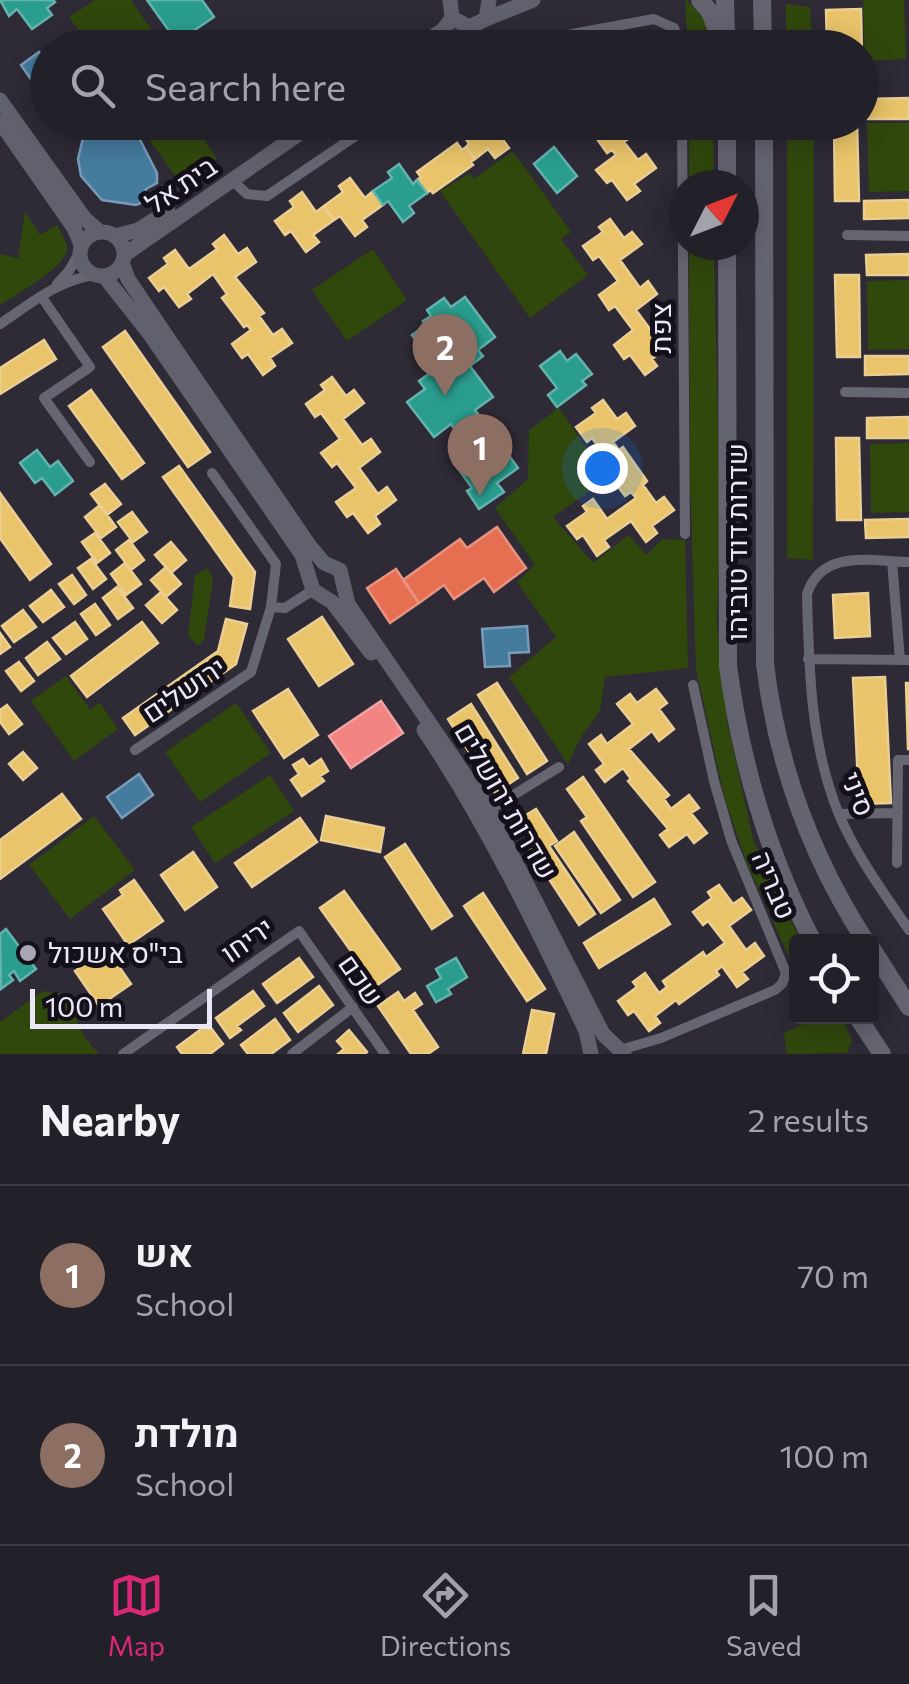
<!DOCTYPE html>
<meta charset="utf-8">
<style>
:root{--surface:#222028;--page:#2a2830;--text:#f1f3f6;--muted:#a2a3a8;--line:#3f3e45;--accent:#db2777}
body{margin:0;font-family:Commissioner,Heebo,sans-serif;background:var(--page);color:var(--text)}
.controls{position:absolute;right:30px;bottom:30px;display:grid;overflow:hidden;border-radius:10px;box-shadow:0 5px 25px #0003}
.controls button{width:90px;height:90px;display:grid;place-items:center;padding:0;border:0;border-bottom:2px solid var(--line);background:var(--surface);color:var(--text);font:50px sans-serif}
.compass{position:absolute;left:669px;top:170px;width:90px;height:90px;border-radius:50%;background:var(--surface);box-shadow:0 5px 25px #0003;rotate:48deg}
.scale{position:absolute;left:30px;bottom:25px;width:182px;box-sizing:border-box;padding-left:10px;border:5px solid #ebe7f6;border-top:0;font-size:28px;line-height:35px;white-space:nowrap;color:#ebe7f6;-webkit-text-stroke:8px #13101a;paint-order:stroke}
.you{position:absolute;left:602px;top:468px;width:35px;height:35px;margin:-25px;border:8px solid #fff;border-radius:50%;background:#1a73e8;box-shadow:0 0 0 15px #1a73e833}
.badge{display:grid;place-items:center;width:65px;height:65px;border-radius:50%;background:var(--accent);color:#fff;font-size:32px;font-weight:700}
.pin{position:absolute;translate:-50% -82px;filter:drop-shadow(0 2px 5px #0008)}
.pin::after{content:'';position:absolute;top:52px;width:35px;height:30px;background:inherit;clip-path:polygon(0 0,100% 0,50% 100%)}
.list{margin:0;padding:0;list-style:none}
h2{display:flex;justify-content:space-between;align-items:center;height:130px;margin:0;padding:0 40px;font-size:42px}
h2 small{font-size:32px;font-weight:400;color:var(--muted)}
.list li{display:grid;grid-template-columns:65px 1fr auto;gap:30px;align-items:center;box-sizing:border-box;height:180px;padding:0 40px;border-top:2px solid var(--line)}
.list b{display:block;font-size:38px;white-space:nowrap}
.list p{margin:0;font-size:32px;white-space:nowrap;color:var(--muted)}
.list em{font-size:32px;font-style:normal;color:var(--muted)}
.icon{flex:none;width:55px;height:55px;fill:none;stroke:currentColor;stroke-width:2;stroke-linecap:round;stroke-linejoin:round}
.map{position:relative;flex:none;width:909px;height:1054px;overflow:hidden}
.search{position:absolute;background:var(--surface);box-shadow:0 5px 25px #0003;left:30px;right:30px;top:30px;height:110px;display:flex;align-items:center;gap:25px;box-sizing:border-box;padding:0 35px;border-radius:55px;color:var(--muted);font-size:38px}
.sheet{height:490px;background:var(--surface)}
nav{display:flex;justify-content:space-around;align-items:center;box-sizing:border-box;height:140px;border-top:2px solid var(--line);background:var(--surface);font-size:28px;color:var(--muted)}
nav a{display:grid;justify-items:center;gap:5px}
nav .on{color:var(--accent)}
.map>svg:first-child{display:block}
</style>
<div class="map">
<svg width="909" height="1054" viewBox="0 0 909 1054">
<rect width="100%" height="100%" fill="#2e2a36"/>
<path fill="#31480d" d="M95 0H131L163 47H91L69 17Z
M685 0C703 11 708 27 712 47H688Z
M863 0H904L906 59 865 61Z
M786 4 810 7 812 47H786Z
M137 123H193L217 159 182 185Z
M689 123H713L714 185H689Z
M787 123H814L813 560 787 558Z
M867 123H909V191L869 192Z
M513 151 571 232 561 239 588 275 530 318 440 191 470 173 474 179Z
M25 211 40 235 57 225C60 232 66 240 67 247 69 266 15 295 0 305V254L18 258Z
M689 245H714L720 522 717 622 727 721 753 839 776 894 802 941 796 942V973L746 861 725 800 696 669 690 479Z
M373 249 407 300 347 341 312 290Z
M909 280V349L868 350 867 281Z
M559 408 608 478 553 517 593 563 629 535 646 555 663 539 685 540 688 668 605 677 600 711 581 737 568 764 509 677 556 637 517 582 535 565 495 508 528 479 529 430Z
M909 443V512L871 513 870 444Z
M208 568 213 580 204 640 198 646 188 635 195 575Z
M66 676 90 709 100 703 118 729 74 761 31 701Z
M236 703 271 753 200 802 165 752Z
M270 775 294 811 215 863 191 827Z
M94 816 135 870 70 919 29 865Z
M43 991C80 995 69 1010 83 1034 87 1041 94 1048 99 1054H0V1022Z
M817 1017H842L852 1041 847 1053 787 1054 784 1033Z"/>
<path fill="#e9c46a" stroke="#eace94" stroke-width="2.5" d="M861 9 862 53V48H827L826 10Z
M909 98V119H865V99Z
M456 122H501L494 128 509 148 495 158 488 149 475 159 466 147 469 144Z
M590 122H617L628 139 624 142 638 160 646 154 656 168 634 184 640 191 627 200 612 180 607 183 596 170 616 155 612 150 607 153 587 125Z
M834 122H857L859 201H835Z
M457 143 462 150 466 147 475 159 471 162 473 165 433 193 430 190 427 193 417 180 421 177 417 172Z
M350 178 365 198 373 191 383 205 362 220 367 227 355 236 340 216 334 220 324 206 343 192 339 186Z
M302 192 316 212 324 206 334 220 313 235 319 242 306 252 291 231 285 235 275 221 294 207 290 201Z
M909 200V218L864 219V201Z
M610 219 624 238 632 232 642 244 620 260 640 288 648 281 657 294 636 310 655 336 663 329 673 343 652 359 657 366 645 375 630 355 624 359 614 345 633 330 615 306 609 310 599 295 618 281 599 256 593 260 583 246 603 232 599 227Z
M224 235 238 254 247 248 256 262 235 277 264 313 259 316 273 335 282 329 292 343 270 358 275 366 263 375 248 354 242 358 232 344 251 330 247 325 244 327 222 298 227 294 213 274 187 294 191 299 179 307 164 287 159 291 149 278 168 264 164 258 175 250 189 269 217 249 213 244Z
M909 254V275H867L866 255Z
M835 275H859L860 357H837Z
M125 331 210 452 188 467 103 347Z
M44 340 56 359 0 394V368Z
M865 356H909V374L865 375Z
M332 377 346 396 354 390 364 403 343 419 362 445 371 439 380 452 359 468 378 494 387 487 396 500 375 516 380 524 368 533 353 513 347 517 336 502 356 488 337 463 332 467 321 453 340 439 321 413 315 417 306 404 325 390 321 385Z
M91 390 144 463 122 479 69 406Z
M603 400 617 419 626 413 635 426 613 442 619 450 623 447 647 481 643 485 656 503 664 497 674 510 652 526 657 533 646 542 631 521 604 540 609 547 597 556 583 535 577 539 567 526 587 512 583 506 593 499 607 519 636 498 631 492 625 496 600 462 606 457 592 438 587 442 576 427 596 413 592 408Z
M909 417V438H867V418Z
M836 438H859L861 520H837Z
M179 466 255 572 250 609 230 606 234 577 163 477Z
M105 484 121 504 107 515 91 494Z
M0 493 51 564 30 580 0 538Z
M100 505 116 527 101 538 85 517Z
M132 512 147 532 133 542 118 522Z
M909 519V537L866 538 865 520Z
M95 533 110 553 97 563 82 542Z
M129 540 144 560 131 570 116 550Z
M171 542 186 560 171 573 155 555Z
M91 559 106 579 93 589 78 568Z
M125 563 141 584 126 595 111 574Z
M166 567 181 584 166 597 151 580Z
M72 575 86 595 74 604 59 584Z
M117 587 133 608 118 619 103 598Z
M51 590 64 607 43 622 30 606Z
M161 592 177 610 162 623 146 605Z
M868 593 870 636 835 638 833 595Z
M95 604 110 625 96 635 81 614Z
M23 610 36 627 14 642 2 626Z
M322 617 353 664 319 686 288 639Z
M226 619 247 624 236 664 135 735 123 718 218 651Z
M75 622 87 639 66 654 53 638Z
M142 622 158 643 87 697 71 676Z
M0 633 10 647 0 654Z
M47 642 60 659 38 675 26 658Z
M19 662 34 681 21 691 6 671Z
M885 677 891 803 859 804 853 678Z
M497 683 547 761 527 774 478 695Z
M906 683H909V749H908Z
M288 689 318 735 284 758 253 711Z
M656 689 667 703 659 709 674 729 659 741 652 731 629 749 669 795 664 799 671 809 689 795 699 808 691 813 707 833 694 843 687 834 669 847 660 835 668 829 628 781 631 779 623 768 605 782 596 770 604 764 589 744 601 735 607 744 633 724 617 704 630 694 637 703Z
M471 704 518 778 495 793 448 719Z
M7 705 22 724 9 734 0 722V710Z
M23 752 37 768 23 780 9 764Z
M303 759 309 767 321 759 328 771 320 776 324 781 302 796 291 780 299 774 293 765Z
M583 777 655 882 633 897 581 821 587 817 567 789Z
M62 794 81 819 0 879V840Z
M536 809 557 841 549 846 595 914 579 925 528 847 534 844 518 820Z
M326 816 384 828 380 852 321 840Z
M300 818 317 842 252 887 235 863Z
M574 832 620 900 601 913 555 846Z
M405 844 452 916 432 929 385 857Z
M193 852 217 887 185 910 161 875Z
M134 880 163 921 128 945 103 909 123 895 120 890Z
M719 885 733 904 742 898 751 910 729 926 746 950 755 943 764 956 742 972 748 979 737 987 722 966 716 971 719 975 679 1004 676 1000 655 1016 660 1023 649 1031 634 1011 628 1015 618 1001 637 987 633 982 645 973 659 993 667 987 663 981 703 952 706 957 725 943 708 921 703 925 693 912 712 898 708 892Z
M344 891 400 969 376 986 320 908Z
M483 893 545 989 527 1001 464 906Z
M654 899 670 924 599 968 584 943Z
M107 949 131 984 99 1006 75 971Z
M299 958 313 977 277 1003 263 984Z
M319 986 333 1005 298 1032 284 1013Z
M253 991 264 1006 237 1026 241 1030 230 1038 216 1018Z
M398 992 404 1001 415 993 422 1004 413 1010 438 1047 428 1054H411L378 1006Z
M532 1010 554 1014 546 1054H523Z
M275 1019 290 1040 271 1054H248L241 1045Z
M208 1024 223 1044 210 1054H182L177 1047Z
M349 1030 367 1052 365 1054H338L344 1049 337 1041Z"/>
<path fill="#e76f51" stroke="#e89382" stroke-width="2.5" d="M497 527 526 568 494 592 484 578 454 599 444 585 419 603 403 580 460 539 467 548Z
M396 569 419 603 390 623 367 588Z"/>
<path fill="#2a9d8f" stroke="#64b3ae" stroke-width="2.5" d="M0 0H53L55 2 47 8 52 15 32 29 17 9 9 16Z
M147 0H202L214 17 177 42Z
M228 34 238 48H209Z
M554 147 577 176 557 193 534 164Z
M399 164 413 184 417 180 427 193 409 206 414 213 403 222 388 201 383 205 373 191 392 178 388 172Z
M465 297 495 337 478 350 483 356 470 366 493 397 475 410 481 418 458 434 451 424 434 437 407 402 425 389 419 381 437 368 412 335 426 325 423 321 431 316 427 310 444 298 451 307Z
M560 351 567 361 576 354 592 374 582 381 586 385 557 407 548 395 557 388 540 366Z
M37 450 50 467 58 461 73 481 55 495 42 478 35 483 20 463Z
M505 450 518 468 497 483 504 492 479 509 467 491 472 488 457 467 476 454 484 465Z
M6 929 36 969 20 981 14 971 9 975 13 980 1 989 0 934Z
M456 958 467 977 448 989 451 994 436 1002 427 986 441 978 436 969Z"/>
<path fill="#f28482" stroke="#f0a2a5" stroke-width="2.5" d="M381 701 403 733 351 768 329 736Z"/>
<path fill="#457b9d" stroke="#779bb8" stroke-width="2.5" d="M39 52 48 62 46 101 21 65Z
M126 122 136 132 157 173V183L146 189 143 202 136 205 102 200 81 176 78 159 83 138 102 124Z
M527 626 529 652 509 653 510 666 485 667 482 629Z
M139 774 153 795 122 818 107 797Z"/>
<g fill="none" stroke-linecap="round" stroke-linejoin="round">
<path stroke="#666672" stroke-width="10" d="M475 26 483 48
M520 48 572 34 654 19 674 28 681 48
M682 122 685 534
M232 180 247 194 267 196 376 122
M847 235 909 236
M57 284 69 271 79 253
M41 296 90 367 44 398 90 462
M0 324C30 304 59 279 96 275
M845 392 909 393
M212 473 276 564 271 607
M892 561 900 660
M909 562C870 561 822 549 807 594 809 668 810 742 838 812 855 854 884 893 909 930
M808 659 909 660
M135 750 251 672 271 607 285 608 313 590
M489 810 559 767
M839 814 898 813
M897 863 898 760H909
M620 1050 661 1038 775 990 782 984 786 973 731 840 714 781 693 685
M123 1054 299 931 385 1054
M292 1054 353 1007"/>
<path stroke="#61606d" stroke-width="15" d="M450 0 452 18 469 27 486 19 489 0
M486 19 533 0
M415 48 443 30 452 18
M0 100 85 219 100 232
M0 122 74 228 81 245
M80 254a22 22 0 1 1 44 0a22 22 0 1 1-44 0Z
M115 236 138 230 168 211
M124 255 316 122
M122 263 128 279 161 328 309 545 324 563 340 570 348 604 489 810 603 1034 624 1054
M104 276 149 333 302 555 313 590 332 602 371 653
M424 730C487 824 537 928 586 1031L591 1054"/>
<path stroke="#646370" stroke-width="18" d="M700 0 710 12 724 48
M725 0 726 34
M762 0 763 48
M727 122V185
M764 122 765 664C777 763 811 857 866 942
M727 245 728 666C741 763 768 855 813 942
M872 949 909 1007
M857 1016 882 1054"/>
</g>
<circle fill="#a9a5b3" stroke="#13101a" stroke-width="4" cx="28" cy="953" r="10"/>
<g text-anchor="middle" stroke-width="10" stroke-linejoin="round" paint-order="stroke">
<g font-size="28" fill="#ebe7f6" stroke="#13101a">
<text transform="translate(181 185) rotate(-34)" y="10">בית אל</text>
<text transform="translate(661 328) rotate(-90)" y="10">צפת</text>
<text transform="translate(737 542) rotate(-90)" y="10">שדרות דוד טוביהו</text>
<text transform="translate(184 690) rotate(-34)" y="10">ירושלים</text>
<text transform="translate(858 794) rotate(68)" y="10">סיני</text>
<text transform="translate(506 801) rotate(60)" y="10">שדרות ירושלים</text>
<text transform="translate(774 885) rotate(67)" y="10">טבריה</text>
<text transform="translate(247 940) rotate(-35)" y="10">יריחו</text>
<text transform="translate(361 980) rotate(55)" y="10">שכם</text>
</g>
<g font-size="28" fill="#ebe7f6" stroke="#13101a" text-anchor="start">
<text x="48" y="963">בי"ס אשכול</text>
</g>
</g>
</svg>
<div class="controls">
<button><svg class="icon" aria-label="locate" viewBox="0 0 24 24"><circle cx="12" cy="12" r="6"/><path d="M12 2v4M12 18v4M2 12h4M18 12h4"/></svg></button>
</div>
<svg class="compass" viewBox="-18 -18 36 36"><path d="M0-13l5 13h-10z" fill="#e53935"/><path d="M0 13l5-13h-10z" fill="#a2a3a8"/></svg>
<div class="scale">100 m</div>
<div class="you"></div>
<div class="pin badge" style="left:480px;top:496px;background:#8d6e63">1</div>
<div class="pin badge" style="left:445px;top:396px;background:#8d6e63">2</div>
<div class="search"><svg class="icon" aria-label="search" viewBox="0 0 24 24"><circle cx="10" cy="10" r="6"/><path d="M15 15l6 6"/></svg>Search here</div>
</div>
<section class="sheet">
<h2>Nearby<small>2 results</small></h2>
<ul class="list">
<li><span class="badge" style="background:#8d6e63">1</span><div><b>אש</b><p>School</p></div><em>70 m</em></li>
<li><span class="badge" style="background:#8d6e63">2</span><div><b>מולדת</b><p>School</p></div><em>100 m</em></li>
</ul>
</section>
<nav>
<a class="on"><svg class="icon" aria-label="map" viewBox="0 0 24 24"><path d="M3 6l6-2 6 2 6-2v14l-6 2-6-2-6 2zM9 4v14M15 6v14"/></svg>Map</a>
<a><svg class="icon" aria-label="directions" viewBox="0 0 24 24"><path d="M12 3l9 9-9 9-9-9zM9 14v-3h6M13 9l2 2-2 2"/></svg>Directions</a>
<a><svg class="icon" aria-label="saved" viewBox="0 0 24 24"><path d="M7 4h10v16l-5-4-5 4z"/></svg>Saved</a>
</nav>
